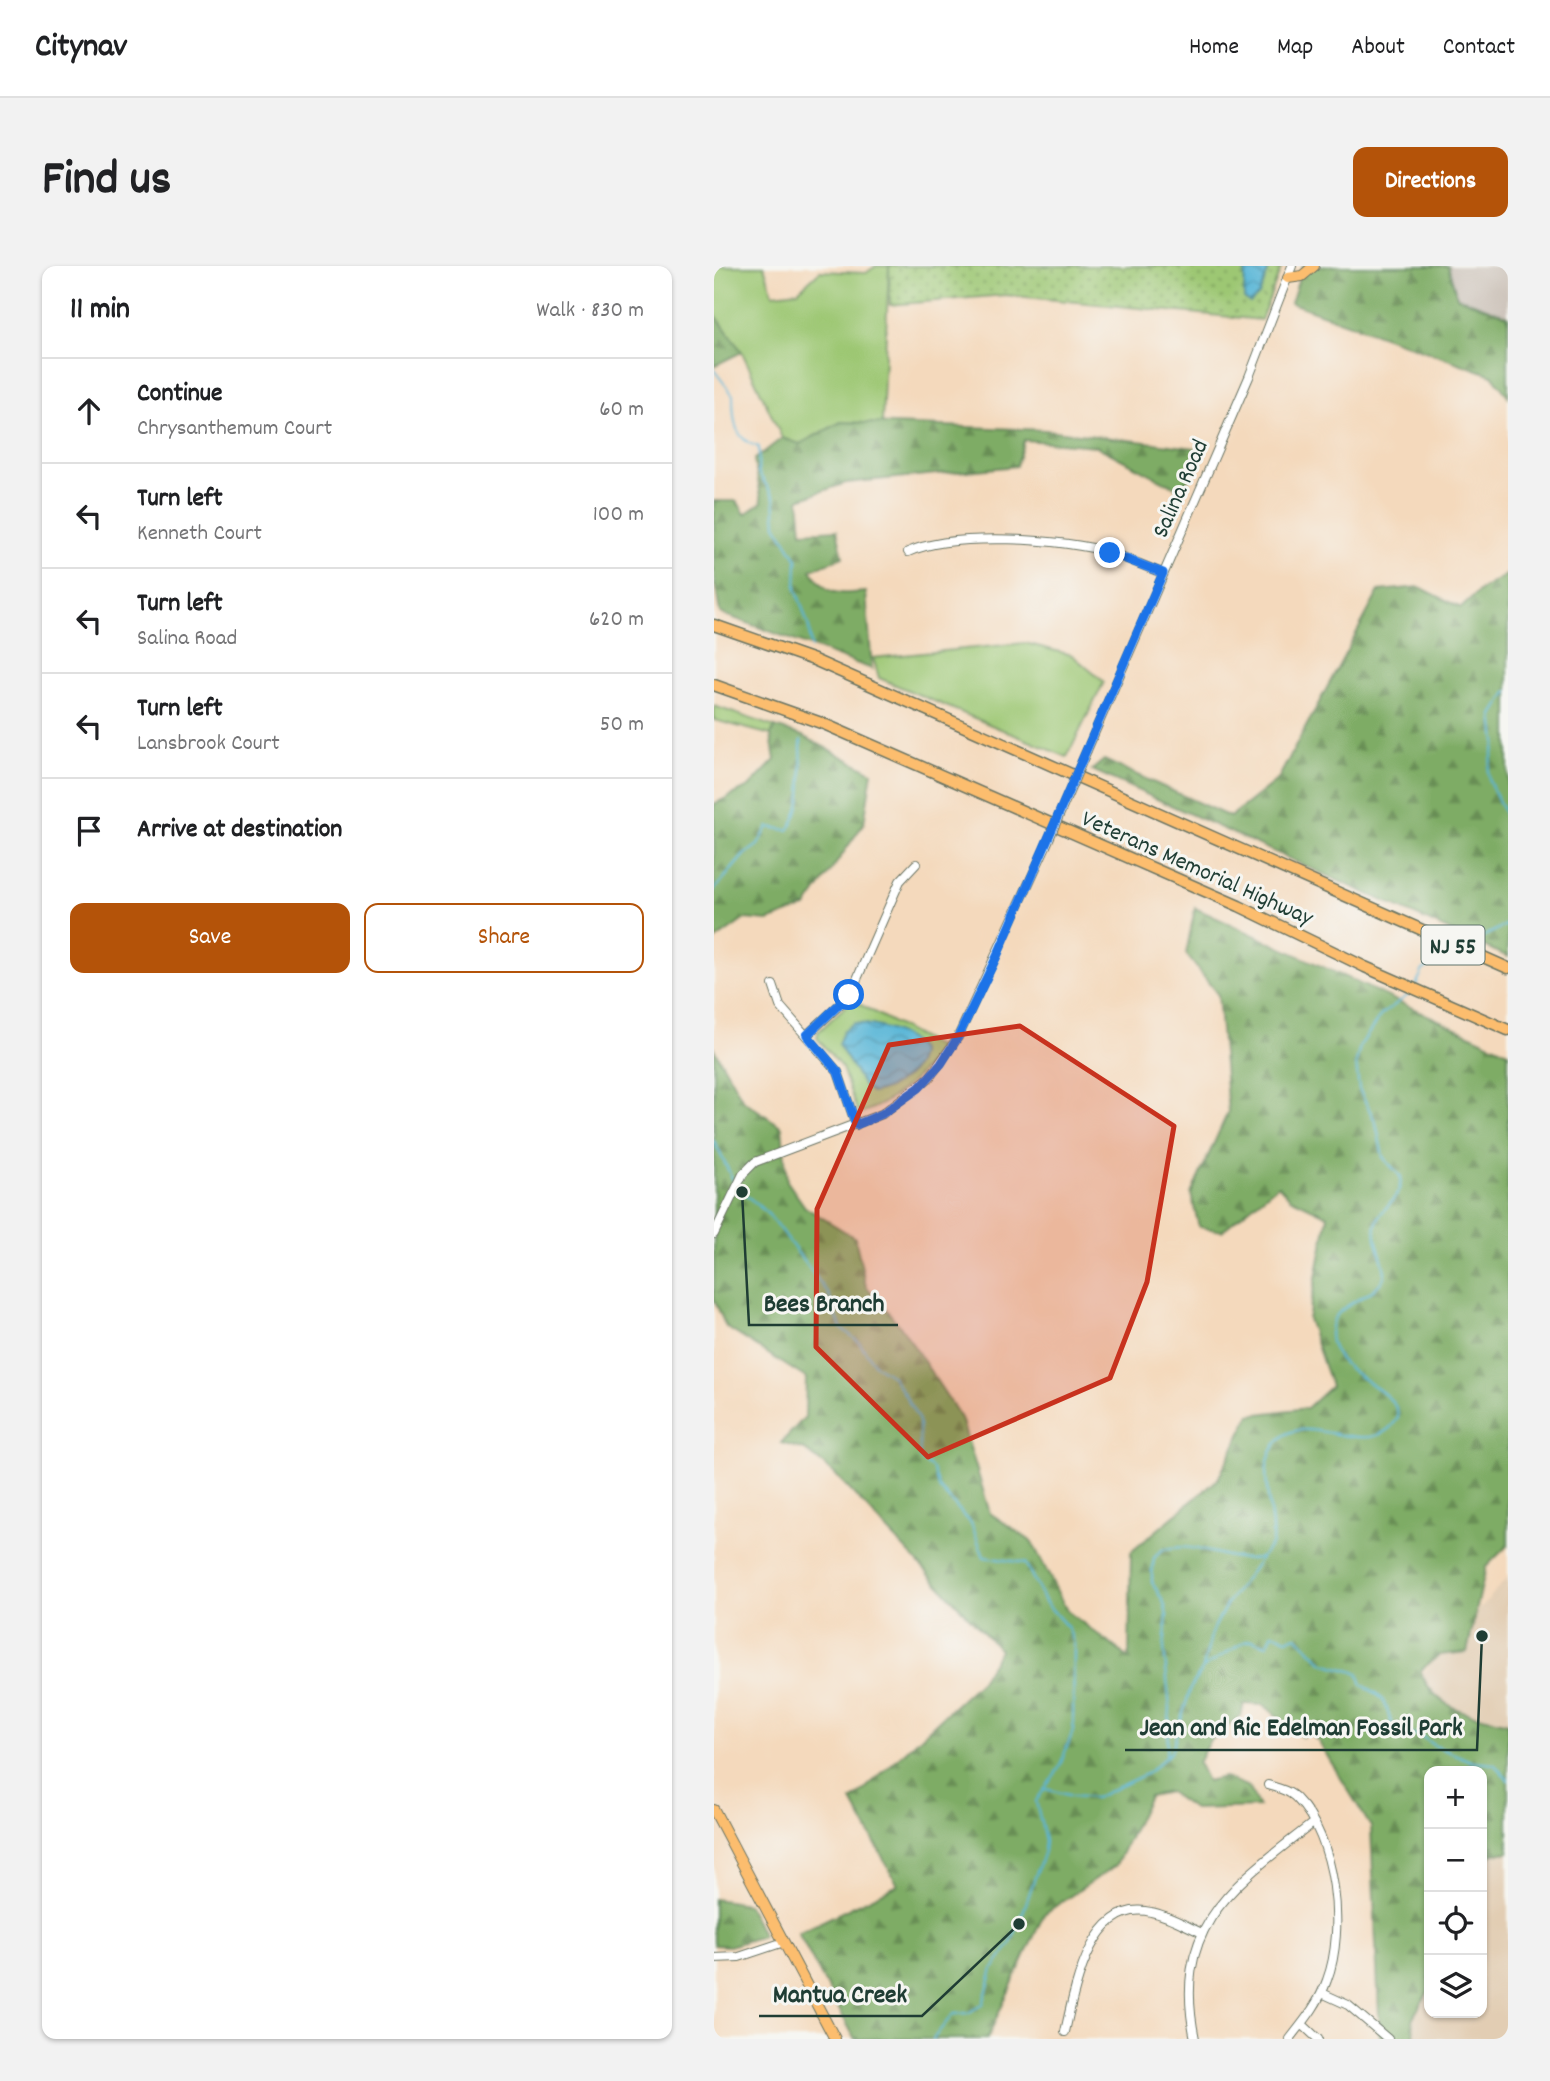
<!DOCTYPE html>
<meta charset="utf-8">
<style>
:root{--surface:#fff;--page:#f2f2f2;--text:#202124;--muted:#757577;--line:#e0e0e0;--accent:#b45309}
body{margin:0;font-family:Dekko,sans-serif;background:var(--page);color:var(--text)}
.controls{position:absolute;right:21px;bottom:21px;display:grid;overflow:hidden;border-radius:14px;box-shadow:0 2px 5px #0004}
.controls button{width:63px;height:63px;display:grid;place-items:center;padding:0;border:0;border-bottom:2px solid var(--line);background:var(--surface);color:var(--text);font:35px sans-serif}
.stop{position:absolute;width:21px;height:21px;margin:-16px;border:5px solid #1a73e8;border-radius:50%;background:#fff}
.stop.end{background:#1a73e8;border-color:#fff;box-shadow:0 2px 7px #0008}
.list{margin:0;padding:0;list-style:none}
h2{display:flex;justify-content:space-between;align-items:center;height:91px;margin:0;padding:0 28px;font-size:30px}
h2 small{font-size:23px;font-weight:400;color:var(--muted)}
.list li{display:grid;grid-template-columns:46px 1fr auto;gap:21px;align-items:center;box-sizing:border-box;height:105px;padding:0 28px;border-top:2px solid var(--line)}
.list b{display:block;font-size:26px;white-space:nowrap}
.list p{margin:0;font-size:23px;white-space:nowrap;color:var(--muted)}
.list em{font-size:23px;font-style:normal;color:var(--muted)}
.actions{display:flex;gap:14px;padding:21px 28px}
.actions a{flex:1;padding:16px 0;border:2px solid var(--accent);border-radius:14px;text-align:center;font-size:24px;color:var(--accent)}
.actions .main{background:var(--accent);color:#fff}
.icon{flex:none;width:38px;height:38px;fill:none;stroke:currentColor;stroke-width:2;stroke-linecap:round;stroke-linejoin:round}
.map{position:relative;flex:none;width:794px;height:1773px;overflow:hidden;border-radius:14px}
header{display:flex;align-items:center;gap:42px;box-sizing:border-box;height:98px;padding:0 35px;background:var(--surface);border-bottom:2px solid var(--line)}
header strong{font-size:33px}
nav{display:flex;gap:38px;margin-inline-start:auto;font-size:24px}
.intro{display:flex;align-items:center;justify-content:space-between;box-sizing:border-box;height:168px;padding:0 42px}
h1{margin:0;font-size:49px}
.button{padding:18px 32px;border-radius:14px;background:var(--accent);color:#fff;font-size:24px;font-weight:700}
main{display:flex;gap:42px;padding:0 42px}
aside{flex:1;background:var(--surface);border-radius:14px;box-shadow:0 2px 5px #0004}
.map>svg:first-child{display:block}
</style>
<header>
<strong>Citynav</strong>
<nav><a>Home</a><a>Map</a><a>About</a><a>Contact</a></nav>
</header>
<div class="intro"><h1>Find us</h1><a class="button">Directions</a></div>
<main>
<aside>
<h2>11 min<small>Walk · 830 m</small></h2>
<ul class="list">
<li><svg class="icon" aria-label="ahead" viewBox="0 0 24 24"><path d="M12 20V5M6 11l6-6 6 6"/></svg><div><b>Continue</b><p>Chrysanthemum Court</p></div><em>60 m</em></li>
<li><svg class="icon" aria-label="left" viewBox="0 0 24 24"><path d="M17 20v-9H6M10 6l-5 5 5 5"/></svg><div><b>Turn left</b><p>Kenneth Court</p></div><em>100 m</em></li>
<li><svg class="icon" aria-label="left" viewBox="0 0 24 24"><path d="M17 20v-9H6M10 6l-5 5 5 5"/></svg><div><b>Turn left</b><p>Salina Road</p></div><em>620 m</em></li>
<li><svg class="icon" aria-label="left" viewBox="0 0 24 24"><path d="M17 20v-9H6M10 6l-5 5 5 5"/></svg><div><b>Turn left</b><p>Lansbrook Court</p></div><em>50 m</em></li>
<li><svg class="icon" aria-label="arrive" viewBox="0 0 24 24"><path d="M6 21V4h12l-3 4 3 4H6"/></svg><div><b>Arrive at destination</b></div></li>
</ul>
<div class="actions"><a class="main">Save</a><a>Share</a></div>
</aside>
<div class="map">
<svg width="794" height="1773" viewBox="0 0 794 1773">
<defs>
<pattern id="forest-firs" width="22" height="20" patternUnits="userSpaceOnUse" patternTransform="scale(1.75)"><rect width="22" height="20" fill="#7eac65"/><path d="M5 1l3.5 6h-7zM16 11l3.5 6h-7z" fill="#678d54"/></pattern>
<pattern id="park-dots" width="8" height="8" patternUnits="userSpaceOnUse" patternTransform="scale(1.75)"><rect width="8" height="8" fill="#9dc773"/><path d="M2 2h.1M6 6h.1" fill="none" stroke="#7fa35f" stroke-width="1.8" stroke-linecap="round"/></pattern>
<pattern id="water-waves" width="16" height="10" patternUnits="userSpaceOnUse" patternTransform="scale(1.75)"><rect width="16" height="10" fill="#59b6d7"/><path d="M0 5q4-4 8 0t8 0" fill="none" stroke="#4995af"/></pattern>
</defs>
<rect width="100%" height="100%" fill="#f6f6f2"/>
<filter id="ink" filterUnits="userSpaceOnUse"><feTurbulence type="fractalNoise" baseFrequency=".0143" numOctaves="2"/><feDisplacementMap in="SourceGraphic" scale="14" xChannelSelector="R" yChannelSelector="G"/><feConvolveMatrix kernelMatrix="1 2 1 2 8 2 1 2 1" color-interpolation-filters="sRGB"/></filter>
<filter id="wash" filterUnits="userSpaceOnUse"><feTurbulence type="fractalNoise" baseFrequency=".00686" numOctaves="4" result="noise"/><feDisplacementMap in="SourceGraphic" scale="28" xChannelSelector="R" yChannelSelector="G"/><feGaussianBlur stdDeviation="1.57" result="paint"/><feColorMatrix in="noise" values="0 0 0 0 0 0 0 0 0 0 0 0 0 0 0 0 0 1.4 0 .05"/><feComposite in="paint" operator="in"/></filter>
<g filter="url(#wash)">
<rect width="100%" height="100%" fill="#f4d9bc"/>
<path fill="#e2cdb3" d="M794 1311V1459L690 1429Z
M794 1586V1773H701L698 1753 715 1724V1747H768V1597L779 1588Z"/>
<path fill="#ccc2b9" d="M734 0H794V50L743 31Z"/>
<path fill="#9dc773" stroke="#5e8254" stroke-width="2" d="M0 0H50L59 28 84 25 106 5 152 7 162 0H175L168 158 127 156 86 178 68 172 28 86 0 47Z
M311 377 358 389 390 416 353 491 165 412 159 392Z
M0 440 61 461 57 469 0 454Z
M138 734 227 783C206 809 181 837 146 847L142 842 128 802 103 772 104 766Z"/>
<path fill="url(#forest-firs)" stroke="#4e744c" stroke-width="2" d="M589 0H734L743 31 794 50V130L778 109 577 37Z
M0 47 28 86 0 100Z
M127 156 332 164 490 183 468 225 382 180 310 174 302 200 132 217 85 233 88 266 123 264 129 291 97 304C114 331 122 328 152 326L158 403 6 347 0 311V235H23L31 248 48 236 40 194 68 172 86 178Z
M794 308V691L378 504 390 494 516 551 564 513 665 325 706 321 747 342 768 323Z
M61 461 89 470 158 506 150 557 92 641 54 655 31 653 0 675V538L35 521 61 494 57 469Z
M481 642 794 786V1279L772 1301 753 1386 725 1389 706 1405C723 1446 755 1447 794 1457V1586L779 1588 768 1597V1505H715V1724L698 1753 701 1773H666L657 1561 604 1475 594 1467 588 1471 550 1439 530 1438 527 1449 495 1475 484 1497 493 1515 510 1511 535 1521 545 1541 479 1543 455 1526 435 1530 402 1599 330 1648 273 1773H141L84 1667 184 1619 138 1535 267 1415 286 1384 120 1207 91 1184 67 1177 91 1151 92 1112 12 1061 0 1033V783L29 834 68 861 73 915 91 941 141 972 152 1020 188 1062 247 1152 276 1247 318 1276 353 1345 415 1392 417 1286 504 1213 536 1149 593 1142 617 1120 594 1053 614 950 576 932 564 919 508 965 485 961 477 928 514 846 504 729 472 688Z
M0 1633 33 1638 49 1670 15 1680 0 1679Z"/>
<path fill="url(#park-dots)" stroke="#5e8254" stroke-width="2" d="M175 0H568L547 54 291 29 176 39Z"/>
<path fill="url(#water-waves)" stroke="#3c7a86" stroke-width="2" d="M531 0H556L545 29 536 37 530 33Z
M140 757C162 758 193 766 206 784 207 806 177 824 158 827L150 820 124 778 130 764Z"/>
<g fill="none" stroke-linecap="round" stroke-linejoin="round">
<path stroke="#59b6d7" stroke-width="2" d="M0 104 19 129C19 152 19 174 45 181L44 206 60 231 62 259 83 293 82 323 95 361 97 382
M794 425 779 449 782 476 774 505 775 515 794 555
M0 624 30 589 44 579 54 561 74 564C93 540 87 503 87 474
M755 678 794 658
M702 719 709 704 744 685
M0 875 21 918
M24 922 55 949 114 1027 127 1062 145 1076 161 1099 177 1109 191 1129 205 1155 206 1193 219 1203 225 1222 257 1257 270 1291 311 1297 332 1337 354 1362 360 1377 359 1465 345 1502 322 1535 331 1574 330 1585 305 1658 296 1679 279 1703 269 1738 254 1747 239 1748 219 1773
M489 1402 498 1366 512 1339 558 1277C562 1243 538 1203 566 1173 594 1143 658 1199 684 1151 685 1123 624 1110 617 1076 609 1034 661 1038 671 1008 670 991 659 976 662 959 666 940 687 936 687 911L669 891 662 857 645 823 642 797 646 780 667 749 697 727
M452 1489 456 1443 450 1382 453 1350 450 1337 438 1316V1306L440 1292 448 1284C481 1273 513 1298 546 1292
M332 1523 358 1530 381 1532 434 1507 457 1486 477 1421 489 1402 530 1376 538 1374 553 1379 559 1367 573 1373 583 1370 609 1397 644 1407 648 1419C684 1437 666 1446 684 1467L706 1469 719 1479 759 1496 780 1498 794 1514"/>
</g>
</g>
<g filter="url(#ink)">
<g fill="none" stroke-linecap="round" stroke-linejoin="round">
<defs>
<path id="minor" d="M194 286C238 266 351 272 398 287 415 293 432 301 448 307
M373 484 535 111 578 0
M59 719 66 740 124 806 142 859
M93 769 136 729 186 615 202 598
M0 968 29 908 41 896 168 848 216 811 244 771 332 580
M554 1519C564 1522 576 1525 583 1533 622 1572 632 1664 613 1714 605 1737 591 1754 576 1773
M0 1692 25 1691 70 1676
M608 1727 634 1739 674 1773
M588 1758 604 1773
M351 1766C360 1725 377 1632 437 1646 454 1649 472 1660 488 1667
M481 1773C457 1659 520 1619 599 1557"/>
<path id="major" d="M574 12 588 10 600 0
M0 1544 121 1773"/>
<path id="highway" d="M0 359 100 394 794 702
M0 419 110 458 525 640 651 701 794 764"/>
</defs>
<use href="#minor" stroke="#6a7464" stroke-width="10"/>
<use href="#major" stroke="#6a7464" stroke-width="12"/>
<use href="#highway" stroke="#6a7464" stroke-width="13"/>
<use href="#minor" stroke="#fff" stroke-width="8"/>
<use href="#major" stroke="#fcbd6e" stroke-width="10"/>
<use href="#highway" stroke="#fcbd6e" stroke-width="10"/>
<defs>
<path id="minor-bridge" d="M332 580 373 484"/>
</defs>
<use href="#minor-bridge" stroke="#6a7464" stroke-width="10" stroke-linecap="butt"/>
<use href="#minor-bridge" stroke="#fff" stroke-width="8"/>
</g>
</g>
<g fill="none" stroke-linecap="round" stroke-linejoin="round" filter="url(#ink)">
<path stroke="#1a73e8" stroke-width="9" d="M135 729 93 769 124 806 142 859 168 848 205 822 227 798 244 771 284 688 449 307 396 287"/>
</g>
<path fill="#c8321e" fill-opacity="0.2" stroke="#c8321e" stroke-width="5" stroke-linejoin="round" d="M306 760 460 860 433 1016 396 1112 214 1191 102 1081 103 943 175 779Z"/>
<g text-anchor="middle" stroke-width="6" stroke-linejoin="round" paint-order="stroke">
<rect fill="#f6f6f2" stroke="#60746d" stroke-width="2" x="707.5" y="659.5" width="63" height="39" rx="5"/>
<g font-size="23" font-weight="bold" fill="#1f3d34">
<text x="739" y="687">NJ 55</text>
</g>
<g font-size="24" fill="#1f3d34" stroke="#f6f6f2">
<text transform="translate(465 222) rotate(-66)" y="8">Salina Road</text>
<text transform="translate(484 601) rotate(24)" y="8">Veterans Memorial Highway</text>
</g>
</g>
<path fill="none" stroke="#1f3d34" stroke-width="2.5" d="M28 926L35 1059H184M768 1370L763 1484H411M305 1658L208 1750H45"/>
<g fill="#1f3d34" stroke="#f6f6f2" stroke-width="2.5">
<circle cx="28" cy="926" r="7"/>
<circle cx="768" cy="1370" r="7"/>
<circle cx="305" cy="1658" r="7"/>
</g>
<g font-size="26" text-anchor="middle" font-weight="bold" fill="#1f3d34" stroke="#f6f6f2" stroke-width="6" stroke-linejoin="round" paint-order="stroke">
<text x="110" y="1045">Bees Branch</text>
<text x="587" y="1469">Jean and Ric Edelman Fossil Park</text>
<text x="126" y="1736">Mantua Creek</text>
</g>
</svg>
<div class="controls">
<button>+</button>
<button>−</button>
<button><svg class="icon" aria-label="locate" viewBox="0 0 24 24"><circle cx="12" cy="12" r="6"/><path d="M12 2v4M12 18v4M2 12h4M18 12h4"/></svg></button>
<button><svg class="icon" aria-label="layers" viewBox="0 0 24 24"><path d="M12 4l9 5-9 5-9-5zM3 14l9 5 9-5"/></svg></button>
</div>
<div class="stop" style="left:135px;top:729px"></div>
<div class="stop end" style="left:396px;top:287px"></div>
</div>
</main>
